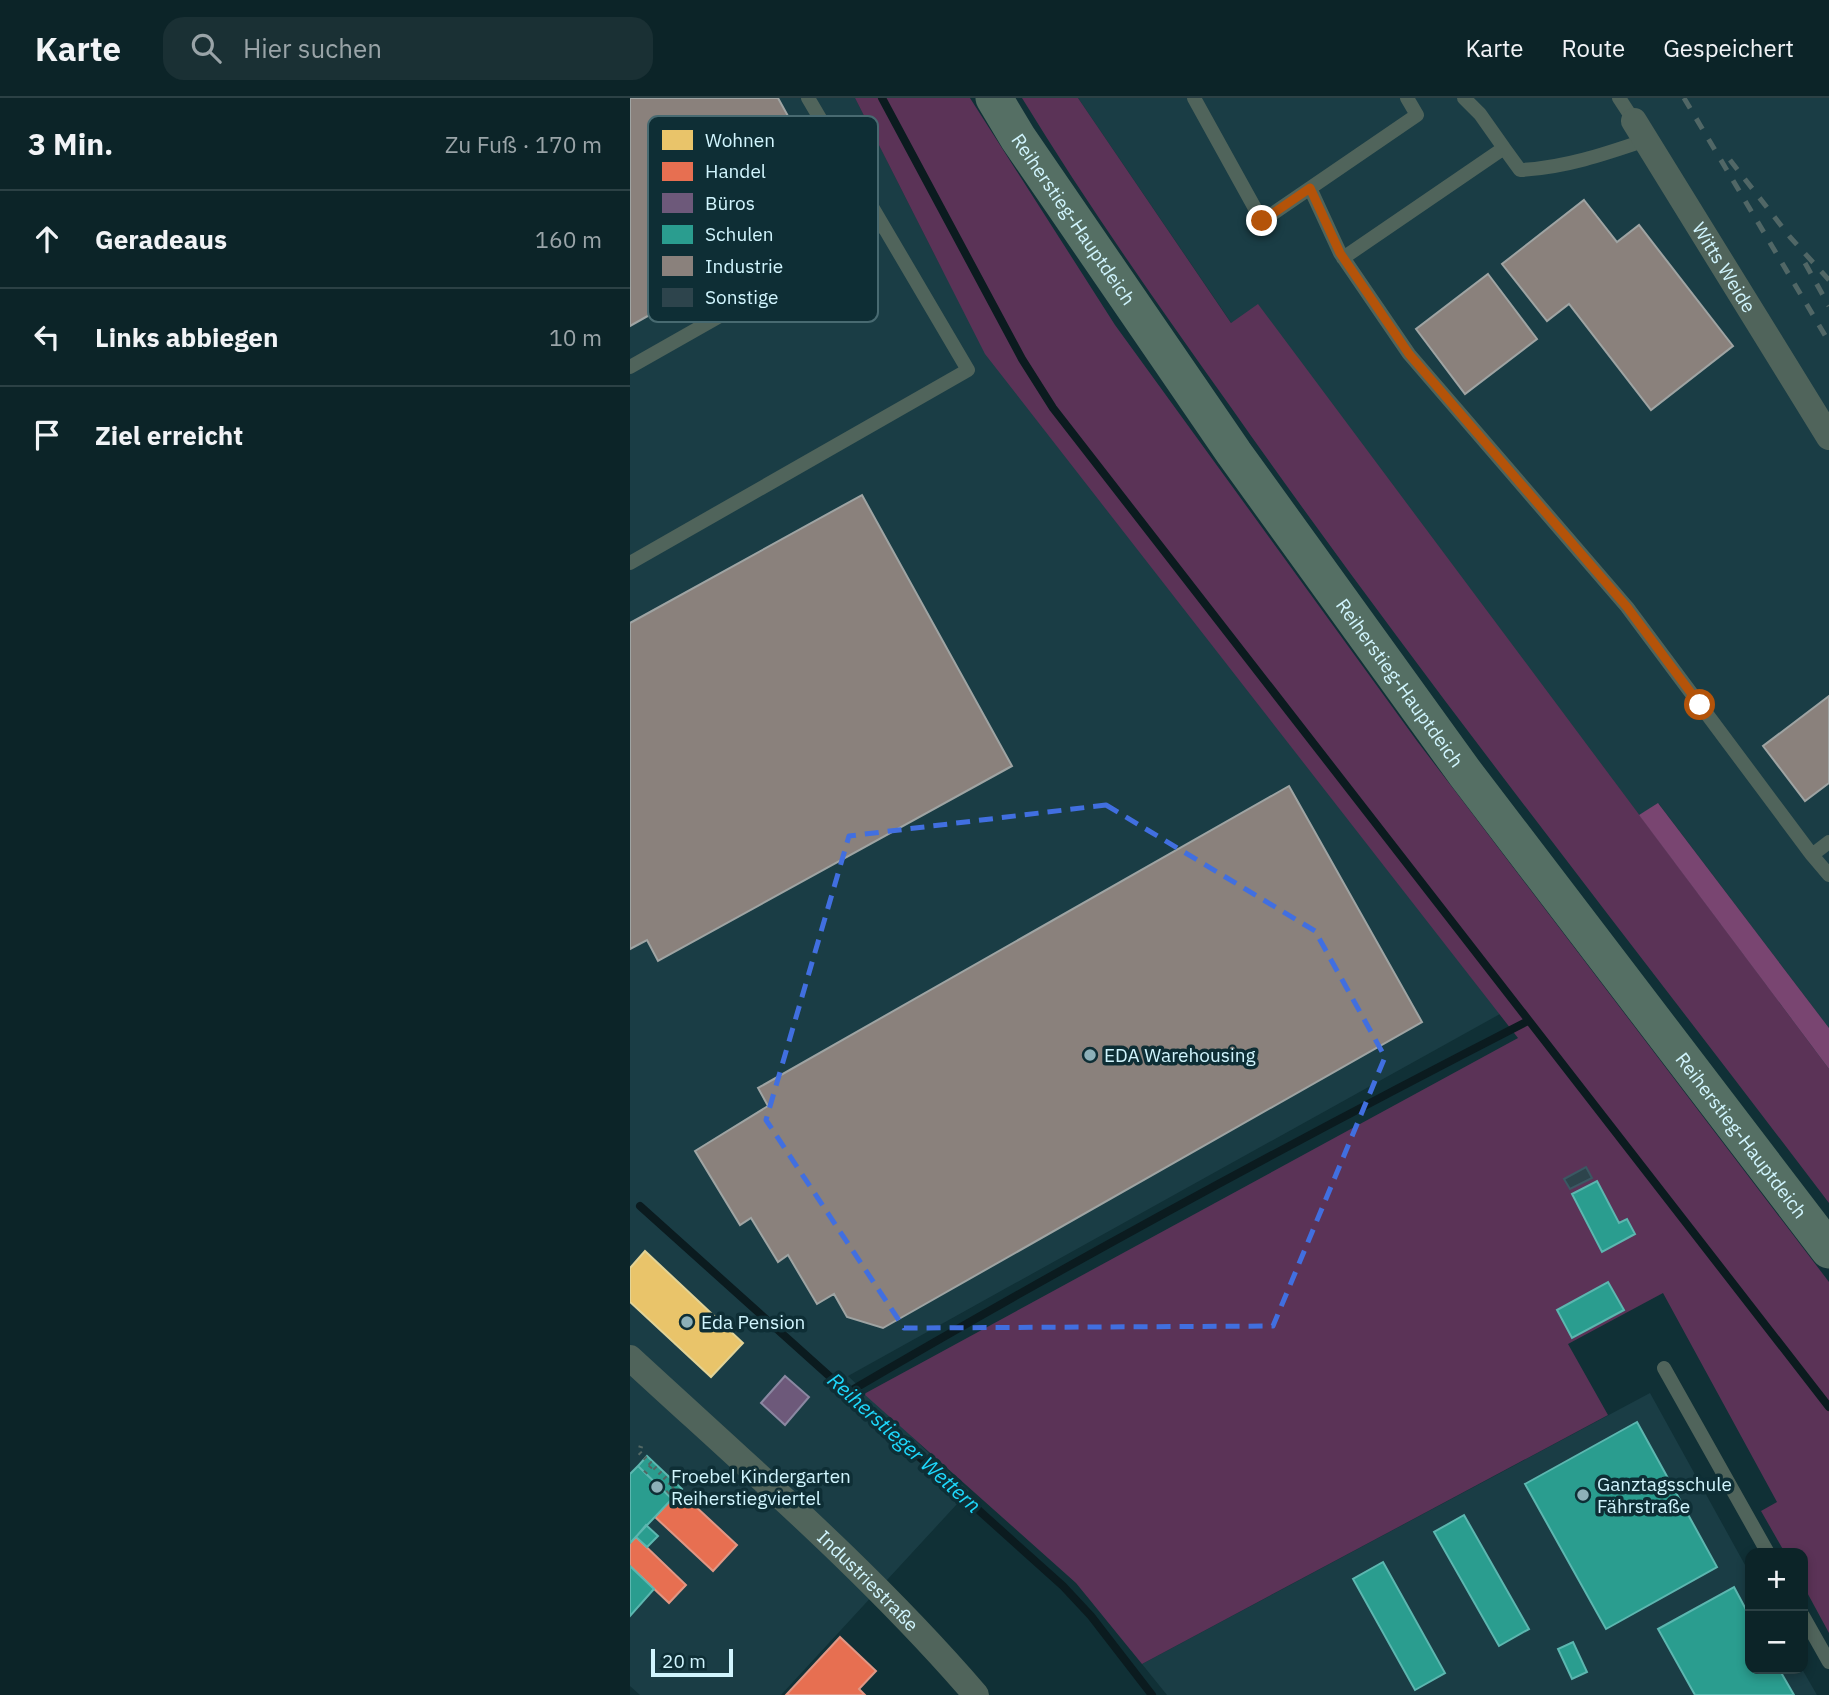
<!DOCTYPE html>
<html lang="de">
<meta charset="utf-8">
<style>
:root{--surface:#0c2428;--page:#1a3034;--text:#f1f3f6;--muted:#9aa4a8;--line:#2c4145}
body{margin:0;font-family:"IBM Plex Sans",sans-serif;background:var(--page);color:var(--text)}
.controls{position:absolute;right:21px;bottom:21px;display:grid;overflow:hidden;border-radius:14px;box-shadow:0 4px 10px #0003}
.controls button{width:63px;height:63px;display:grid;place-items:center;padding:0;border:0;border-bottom:2px solid var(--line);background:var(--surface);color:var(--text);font:35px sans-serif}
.scale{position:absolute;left:21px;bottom:18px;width:82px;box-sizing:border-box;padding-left:7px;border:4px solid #d1f5fe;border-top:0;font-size:19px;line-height:24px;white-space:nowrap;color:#d1f5fe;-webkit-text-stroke:5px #0e2e35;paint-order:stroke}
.stop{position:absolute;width:21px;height:21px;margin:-16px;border:5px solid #b45309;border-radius:50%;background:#fff}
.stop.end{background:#b45309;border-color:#fff;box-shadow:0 2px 7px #0008}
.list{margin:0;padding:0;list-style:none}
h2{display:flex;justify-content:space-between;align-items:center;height:91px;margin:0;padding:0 28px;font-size:30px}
h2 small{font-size:23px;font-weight:400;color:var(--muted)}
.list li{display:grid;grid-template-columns:46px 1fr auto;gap:21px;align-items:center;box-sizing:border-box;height:98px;padding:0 28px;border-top:2px solid var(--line)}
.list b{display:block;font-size:26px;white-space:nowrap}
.list em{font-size:23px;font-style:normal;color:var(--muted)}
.icon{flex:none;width:38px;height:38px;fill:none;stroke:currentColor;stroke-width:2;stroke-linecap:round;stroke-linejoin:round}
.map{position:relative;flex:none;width:1199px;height:1597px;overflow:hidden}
header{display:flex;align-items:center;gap:42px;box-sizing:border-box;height:98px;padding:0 35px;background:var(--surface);border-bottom:2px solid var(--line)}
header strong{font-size:33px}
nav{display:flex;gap:38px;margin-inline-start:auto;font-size:24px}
.search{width:490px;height:63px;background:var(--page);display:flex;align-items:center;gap:18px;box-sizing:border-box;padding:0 24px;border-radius:21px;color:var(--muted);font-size:26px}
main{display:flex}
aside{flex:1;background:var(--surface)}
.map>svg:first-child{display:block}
</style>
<header>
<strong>Karte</strong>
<div class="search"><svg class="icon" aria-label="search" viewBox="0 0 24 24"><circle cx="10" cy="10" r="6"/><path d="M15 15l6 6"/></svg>Hier suchen</div>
<nav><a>Karte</a><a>Route</a><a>Gespeichert</a></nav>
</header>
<main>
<aside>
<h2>3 Min.<small>Zu Fuß · 170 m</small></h2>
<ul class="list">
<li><svg class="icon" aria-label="ahead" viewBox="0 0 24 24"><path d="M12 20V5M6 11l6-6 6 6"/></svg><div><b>Geradeaus</b></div><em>160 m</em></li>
<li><svg class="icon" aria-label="left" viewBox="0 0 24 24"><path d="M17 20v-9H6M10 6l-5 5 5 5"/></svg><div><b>Links abbiegen</b></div><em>10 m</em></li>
<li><svg class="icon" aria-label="arrive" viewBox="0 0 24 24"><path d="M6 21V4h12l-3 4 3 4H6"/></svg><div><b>Ziel erreicht</b></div></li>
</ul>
</aside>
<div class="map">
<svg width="1199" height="1597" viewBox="0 0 1199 1597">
<rect width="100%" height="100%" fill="#103036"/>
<path fill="#1a3d45" d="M0 0H225L311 169 401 314 870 916 218 1278 339 1393 151 1597H10L0 1588Z
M448 0H1199V930L1029 706 1009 717 628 207 602 226Z
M1020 1295 1120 1476V1571H1172L1187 1597H537L512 1566Z"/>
<path fill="#5b3357" d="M225 0H340L485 227 787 643 1199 1184V1535L1173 1487V1455H1155L1131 1413 1147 1404 1033 1195 938 1246 978 1317 512 1566 446 1485 234 1296 888 940 355 256Z
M392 0H448L601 225 628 206 1199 971V1105C998 840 791 580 600 308 528 207 456 105 392 0Z"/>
<path fill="#794571" d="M1028 705 1199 930V971L1009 717Z"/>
<path fill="#e9c46a" stroke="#e2d396" stroke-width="2" d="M15 1153 113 1245 81 1279 0 1204V1170Z"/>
<path fill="#e76f51" stroke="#e09785" stroke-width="2" d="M49 1393 107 1447 83 1473 25 1419Z
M6 1439 56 1487 39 1505 0 1468V1445Z
M210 1539 246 1573 229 1591 235 1597H156Z"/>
<path fill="#6d597a" stroke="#8b88a2" stroke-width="2" d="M155 1278 179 1299 155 1327 131 1305Z"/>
<path fill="#2a9d8f" stroke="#5cb7b0" stroke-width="2" d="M967 1083 989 1125 997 1121 1005 1136 972 1154 942 1096Z
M978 1184 994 1212 942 1240 927 1212Z
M1007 1324 1087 1469 976 1531 895 1386Z
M17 1358 52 1391 42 1401 8 1368Z
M8 1368 42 1401 0 1445V1376Z
M834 1417 899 1531 869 1548 804 1434Z
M16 1427 28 1438 17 1449 6 1439Z
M753 1464 815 1575 785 1592 723 1481Z
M0 1468 24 1491 0 1518Z
M1104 1489 1120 1519V1571H1149L1164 1597H1065L1028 1531Z
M943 1544 957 1574 942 1581 928 1551Z"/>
<path fill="#8a817c" stroke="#9fa4a3" stroke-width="2" d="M0 0H148L209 110 0 228Z
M954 102 987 144 1009 127 1103 248 1021 312 939 206 917 223 872 166Z
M858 176 907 241 835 296 786 231Z
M232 397 382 668 28 863 17 842 0 851V525Z
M1199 598V685L1175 703 1133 648Z
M659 688 792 924 253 1230 217 1219 204 1196 187 1206 158 1157 148 1164 121 1120 110 1127 65 1053 138 1008 128 990Z"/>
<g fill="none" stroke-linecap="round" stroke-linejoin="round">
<path stroke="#0b1b1f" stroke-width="8" d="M252 0 392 261 423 310 1199 1309
M10 1108 433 1488 461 1518 522 1597
M217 1295C440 1164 668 1041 898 923"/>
</g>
<path fill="#2d444c" stroke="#3b5863" stroke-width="2" d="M956 1069 962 1080 940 1091 934 1081Z"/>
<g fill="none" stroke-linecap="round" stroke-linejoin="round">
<path stroke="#536764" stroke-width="4.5" stroke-dasharray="2 5" stroke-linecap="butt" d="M11 1348 9 1354 44 1389 36 1396
M15 1375 22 1367"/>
<path stroke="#50645b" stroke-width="14" d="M564 0 632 123 787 17 777 0
M834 0 850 16 874 50
M989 0 1004 23
M680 90 710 155 779 256 997 509 1182 757 1199 744
M713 160 874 50 890 72C934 70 975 56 1016 42
M0 269 252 126
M0 465 338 272 178 0
M1182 757 1199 777
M1034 1270 1138 1455
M1173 1518 1199 1564"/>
<g stroke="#50645b" stroke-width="26">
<path id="s1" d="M1004 23 1199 339"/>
<path id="s2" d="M0 1260C117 1368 242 1476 346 1597"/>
</g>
<path stroke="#556f64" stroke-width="37" id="s3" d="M364 0 388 40 604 355 835 675 1199 1152"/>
<path stroke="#516766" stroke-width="5" stroke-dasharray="12 12" stroke-linecap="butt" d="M1054 0 1199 244
M1100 62 1160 139 1199 182
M1175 165 1199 208"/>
</g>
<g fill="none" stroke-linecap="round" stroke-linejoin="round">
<path stroke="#b45309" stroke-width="9" d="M632 123 680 90 710 155 779 256 997 509 1070 607"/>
</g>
<path fill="none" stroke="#416fe0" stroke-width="5" stroke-dasharray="14 9" stroke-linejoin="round" d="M476 707 685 833 755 959 643 1228 274 1230 136 1022 219 738Z"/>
<g fill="#8db0b8" stroke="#0e2e35" stroke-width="2.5">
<circle cx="460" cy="957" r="7"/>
<circle cx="57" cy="1224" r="7"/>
<circle cx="27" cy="1389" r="7"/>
<circle cx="953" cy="1397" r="7"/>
</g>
<g text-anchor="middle" stroke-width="7" stroke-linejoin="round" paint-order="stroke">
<g font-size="19" fill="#d1f5fe" stroke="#0e2e35">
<text dy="7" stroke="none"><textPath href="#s3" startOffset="145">Reiherstieg-Hauptdeich</textPath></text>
<text dy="7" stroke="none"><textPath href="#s1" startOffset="172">Witts Weide</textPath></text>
<text dy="7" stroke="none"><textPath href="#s3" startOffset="712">Reiherstieg-Hauptdeich</textPath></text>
<text dy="7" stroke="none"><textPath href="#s3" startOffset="1279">Reiherstieg-Hauptdeich</textPath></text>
<text dy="7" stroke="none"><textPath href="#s2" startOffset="326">Industriestraße</textPath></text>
</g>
<g font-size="19" fill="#d1f5fe" stroke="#0e2e35" text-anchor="start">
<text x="474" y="964">EDA Warehousing</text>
<text x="71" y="1231">Eda Pension</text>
<text x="41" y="1385">Froebel Kindergarten<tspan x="41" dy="22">Reiherstiegviertel</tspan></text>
<text x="967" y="1393">Ganztagsschule<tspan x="967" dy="22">Fährstraße</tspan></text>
</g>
<g font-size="21" font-style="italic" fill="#1ed8fc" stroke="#0e2e35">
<text transform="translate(274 1345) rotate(42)" y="7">Reiherstieger Wettern</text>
</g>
</g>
<rect x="18" y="18" width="230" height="206" rx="10" fill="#0e2e35" stroke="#486a71" stroke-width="2"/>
<rect x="32" y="32" width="31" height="20" fill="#e9c46a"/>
<rect x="32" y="64" width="31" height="19" fill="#e76f51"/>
<rect x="32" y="95" width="31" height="20" fill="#6d597a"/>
<rect x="32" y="127" width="31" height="19" fill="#2a9d8f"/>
<rect x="32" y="158" width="31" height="20" fill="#8a817c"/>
<rect x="32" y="190" width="31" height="19" fill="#2d444c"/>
<g font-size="19" fill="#d1f5fe">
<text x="75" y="49">Wohnen</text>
<text x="75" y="80">Handel</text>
<text x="75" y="112">Büros</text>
<text x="75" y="143">Schulen</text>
<text x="75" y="175">Industrie</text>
<text x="75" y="206">Sonstige</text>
</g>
</svg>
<div class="controls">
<button>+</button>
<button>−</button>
</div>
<div class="scale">20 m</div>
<div class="stop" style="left:1070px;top:607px"></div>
<div class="stop end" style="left:632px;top:123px"></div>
</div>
</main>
